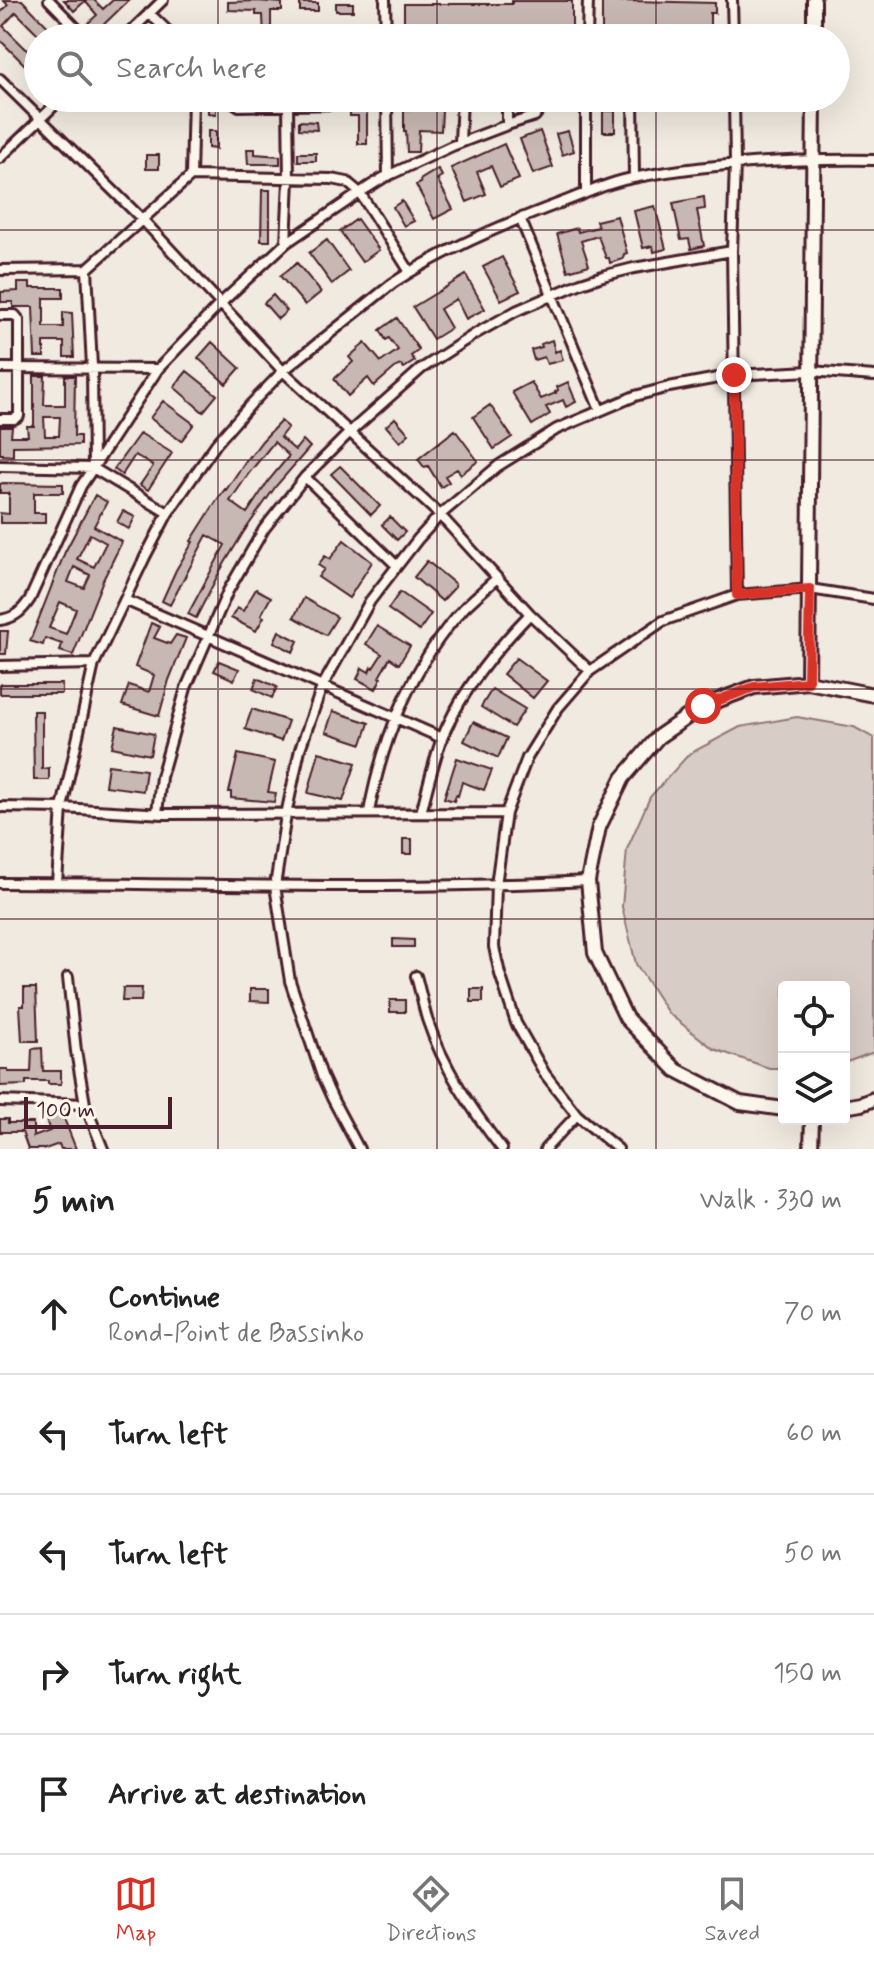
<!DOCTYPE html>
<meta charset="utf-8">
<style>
:root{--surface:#fff;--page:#f2f2f2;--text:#222;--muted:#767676;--line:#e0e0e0;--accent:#d93025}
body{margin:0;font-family:Mynerve,sans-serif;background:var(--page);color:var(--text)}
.controls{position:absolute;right:24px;bottom:24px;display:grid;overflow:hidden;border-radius:8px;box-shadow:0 8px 32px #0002}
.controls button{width:72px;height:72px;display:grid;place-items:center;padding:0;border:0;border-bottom:2px solid var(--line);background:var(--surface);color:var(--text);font:40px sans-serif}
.scale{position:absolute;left:24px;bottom:20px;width:148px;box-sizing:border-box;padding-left:8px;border:4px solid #4a1f2b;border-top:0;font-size:22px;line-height:28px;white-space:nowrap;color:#4a1f2b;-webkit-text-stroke:6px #fbf7ec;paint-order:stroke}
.stop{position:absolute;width:24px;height:24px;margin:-18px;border:6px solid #d93025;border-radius:50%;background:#fff}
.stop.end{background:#d93025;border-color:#fff;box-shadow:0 2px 8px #0008}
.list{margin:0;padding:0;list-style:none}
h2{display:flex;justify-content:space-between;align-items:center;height:104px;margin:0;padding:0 32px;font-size:34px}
h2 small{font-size:26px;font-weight:400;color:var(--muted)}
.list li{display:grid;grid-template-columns:52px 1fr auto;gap:24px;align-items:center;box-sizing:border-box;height:120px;padding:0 32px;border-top:2px solid var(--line)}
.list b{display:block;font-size:30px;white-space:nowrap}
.list p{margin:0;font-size:26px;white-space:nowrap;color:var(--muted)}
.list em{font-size:26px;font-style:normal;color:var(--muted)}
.icon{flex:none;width:44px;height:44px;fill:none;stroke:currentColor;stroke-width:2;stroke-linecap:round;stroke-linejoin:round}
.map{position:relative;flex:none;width:874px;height:1149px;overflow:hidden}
.search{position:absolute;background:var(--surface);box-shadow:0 8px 32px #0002;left:24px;right:24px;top:24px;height:88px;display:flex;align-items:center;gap:20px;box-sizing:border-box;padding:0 28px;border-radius:44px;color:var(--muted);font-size:30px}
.sheet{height:704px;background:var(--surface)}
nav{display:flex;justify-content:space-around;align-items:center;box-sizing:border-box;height:112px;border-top:2px solid var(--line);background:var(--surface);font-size:22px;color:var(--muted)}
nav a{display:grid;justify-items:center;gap:4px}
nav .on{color:var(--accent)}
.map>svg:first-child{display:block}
</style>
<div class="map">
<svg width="874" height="1149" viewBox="0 0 874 1149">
<rect width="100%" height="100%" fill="#f0eae0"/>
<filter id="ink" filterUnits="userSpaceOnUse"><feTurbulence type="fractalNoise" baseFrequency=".0125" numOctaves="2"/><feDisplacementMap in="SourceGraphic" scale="16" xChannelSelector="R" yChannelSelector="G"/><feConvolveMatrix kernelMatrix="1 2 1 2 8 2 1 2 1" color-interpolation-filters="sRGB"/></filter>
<g filter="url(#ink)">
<path fill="#d8ccc6" stroke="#917678" stroke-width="2" d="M797 717 854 727 874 738V1052L844 1063V987H784V1068H769L714 1049 668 1013 636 964 622 907 627 849 650 797 689 754 740 727Z"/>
<path fill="#c8b8b3" stroke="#4a1f2b" stroke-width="2" fill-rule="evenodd" d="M3 0H22L59 38H42L16 12 3 26 38 61V78L0 40V13L8 5Z
M64 0H94L103 9 113 0H129L96 32 88 23 97 15 85 1 74 11Z
M257 1 282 3V11H271V38H264L263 15H256V11L228 10V2Z
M512 1H572V38H404V4H512Z
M633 1 715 3V13H710V29H716V38H602V2Z
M300 3H318V11H300Z
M336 3H353V11H336Z
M208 98H216V114L208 113Z
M359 98H367V144H358V116H350V102H359Z
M602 98 622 100V107H594V100H602Z
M404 109 442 110 441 131 419 130 418 152H407L406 131H404Z
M603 111H615V132H603Z
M299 121 316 122 317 130 299 129Z
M208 131H216V149L208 148Z
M540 131 553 167 533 174 520 139Z
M568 131 574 151 562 155 556 134Z
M504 144 519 179 500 187 491 166 477 172 486 194 467 202 451 168Z
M247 149H255V154L280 156V164H248Z
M298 153H316V161H298Z
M146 155H159V169H146Z
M438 169 442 176 437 179 453 209 434 219 416 185 421 183 420 180Z
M262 190H270V241H261Z
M704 197 705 209 697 210 704 246 691 249 689 239 681 240 673 203Z
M402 201 414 221 404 226 393 207Z
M655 206 666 249 654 252 653 246 643 248 634 211Z
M617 216 627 253 624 254 623 259 610 263 609 258H606L598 236 581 241 589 265 568 271 557 234 577 228 578 232 598 227 596 221Z
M357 219 379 250 362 262 340 231Z
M327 240 349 271 332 284 309 253Z
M502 257 520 291 501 300 483 267Z
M297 263 321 292 305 305 280 276Z
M466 275 485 309 466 319 456 299 440 309 451 328 433 339 413 307Z
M18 283H30V288H63V298H44V327H63V312L72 313 74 357H64V342H44V357H35L33 307H13V302H1V292L18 291Z
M273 295 287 311 278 319 264 303Z
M397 318 419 350 411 356 415 361 404 368 401 365 396 367 374 386 368 378 348 396 334 379 353 362 349 357 365 343 381 362 398 350 389 338 386 340 380 330Z
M552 340 555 352 560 350 563 360 547 364 544 357 534 360 531 350 542 347 541 344Z
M212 342 240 368 226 384 198 358Z
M187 371 217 395 203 412 174 387Z
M34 376H45L44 405H65V376H75L74 436H80V445L13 446V456L3 455V454H0V427H12L11 436H28L27 426H34ZM44 417H60L59 436H45Z
M531 382 541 399 556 393 555 392 558 390 557 387 568 382 576 402 566 407 563 400 546 407 550 414 532 425 512 392Z
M163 401 194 424 181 441 150 418Z
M490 405 512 437 494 449 473 417Z
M395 418 409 434 400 442 386 426Z
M281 421 288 427 280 437 295 450 303 440 310 447 276 486 243 533 220 571 196 618 188 614 225 545 207 535 170 605 162 601 176 570 193 542 191 541 217 500 225 489 226 490 249 456 250 457 262 441ZM274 442 289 456 269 480 247 513 230 501 249 473Z
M455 430 478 461 461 474 457 469 445 476 449 482 441 487 428 466 424 467 418 459Z
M140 433 172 453 148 490 140 485 153 466 139 457 135 455 122 475 114 469Z
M340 466 380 506 371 515 331 474Z
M3 483 63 484V493H34V513H45V523H0V513L9 514V493H0V484Z
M95 495 107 502 94 526 122 542 103 580 73 655 60 651 62 644 45 638 43 645 30 641 65 552ZM90 534 106 543 94 567 77 559ZM74 567 90 575 84 588 68 582ZM60 602 76 609 66 634 49 628Z
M123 511 135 517 129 529 117 522Z
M390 517 405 532 397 540 382 525Z
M344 540 372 562 349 598 318 577 324 569 318 565 325 556 330 559Z
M427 561 455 584V587L442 601 414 577Z
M256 589 271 597 261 615 264 617 256 631 231 618 237 608 243 611Z
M400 592 431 614 419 631 388 609Z
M304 598 337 617 326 635 294 617Z
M151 623 160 627 154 638 170 644 176 635 186 638 169 680 159 716 122 705 129 685 149 692 154 675 135 667Z
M377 626 410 646 399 664 390 658 379 677 381 678 376 689 357 679 362 668 369 672 371 667 373 668 382 654 366 644Z
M0 631H8L6 654H0Z
M279 631 298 641 293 652 274 642Z
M516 658 547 681 533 698 503 674Z
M219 661 239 669 234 680 214 671Z
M257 678 277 687 272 698 253 689Z
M2 684H62V694H0V685Z
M492 689 525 709 513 727 481 707Z
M252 709 288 721 281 741 245 729Z
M33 711H42V769L49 768V780H34Z
M333 711 369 723 362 744 326 732Z
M473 722 507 738 498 758 464 741Z
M117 726 154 734 150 755 112 747Z
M319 752 356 763 343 801 308 793Z
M238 754 275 762 268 792 276 793 274 802 231 798V792H229Z
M457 758 492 770 484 790 462 782 458 796 456 795 454 801 444 798Z
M108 765 146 770 143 791 105 786Z
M403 839H412V854H403Z
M393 939 414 940V947H393Z
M24 988H36L38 1041H22L20 1006H24Z
M123 988H142L141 1001H122Z
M250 989H269V1002L250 1001Z
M471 989H483V1002H471Z
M390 1000H405V1012H390Z
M42 1048 43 1071H61V1084H48V1081H26V1085L0 1086V1069H8V1072H31L32 1049Z
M61 1111 76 1149H61L59 1144 45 1149H28L22 1132H0V1119H8V1123H33V1137L50 1131 45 1117Z"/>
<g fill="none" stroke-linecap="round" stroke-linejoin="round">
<defs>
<path id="street" d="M49 0 86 38
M385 0 386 38
M732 0 733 38
M149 13 175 38
M124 38 163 0
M587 38 588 0
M0 79 142 219 283 371 440 515 530 614 590 671
M236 98V104L239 106 339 104 343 98
M387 98 388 176
M633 98 634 177
M734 98 735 163 732 251 737 595
M507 125V98
M460 142 462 98
M0 158 62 98
M191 176 193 98
M586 193V98
M520 218 600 410
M286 243 289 180 288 105
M87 269 92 367 93 468
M0 270 87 269 191 176 332 179 347 182 360 193 410 272
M0 315H15L19 320V416L14 419H0
M0 368 158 369
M0 466 93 468 168 513
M305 477 397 566
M125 600 442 738
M0 620C15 618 22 611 30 599L81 486 93 468 158 369 220 304 286 243 367 188 383 178 452 146 507 125 535 116 540 109 541 98
M0 666 94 664
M0 807 62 808 164 814 506 813
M369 812C382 740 413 662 465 607 475 597 486 588 497 578
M157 813 161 777 186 688 228 591 264 529 305 477 350 432 421 369 475 334 516 311 581 283 606 275 634 268 732 251
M421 813C427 789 433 764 441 741 459 693 495 650 530 614
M0 883C196 883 392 891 588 881
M57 883 62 808 94 664 145 557 168 513 216 444 251 404 283 371 393 283C443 250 506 223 563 202 587 193 612 181 638 177 716 162 795 159 874 160
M416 976C420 990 423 1005 427 1019 443 1067 472 1110 502 1149
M68 977 76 1051 85 1104 103 1149
M0 1101 85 1104
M359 1149 333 1100 322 1076 290 981 275 886 286 815 300 749 322 687 370 601 418 539 440 515 498 466 557 429 635 396 669 387 734 375 811 371 874 376
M545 1149 577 1115
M618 1149 577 1115 545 1074 516 1023 500 974 494 947 496 885 506 813 527 758 558 708 590 671 663 621 737 595 810 589 874 599"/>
<path id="secondary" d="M814 38V0
M808 682 814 98
M844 1107 861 1104 874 1099
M784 1109 740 1103 676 1070 626 1018 595 953 588 881 599 827 623 778 658 737 703 706 754 687 808 682 874 695
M811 1149 812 1119"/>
</defs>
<use href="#street" stroke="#4a1f2b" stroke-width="14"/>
<use href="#secondary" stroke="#4a1f2b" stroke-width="18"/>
<use href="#street" stroke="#fbf7ec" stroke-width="8"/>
<use href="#secondary" stroke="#fbf7ec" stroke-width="12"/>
</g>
</g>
<g fill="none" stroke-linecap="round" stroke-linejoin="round" filter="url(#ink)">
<path stroke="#d93025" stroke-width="10" d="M703 706 754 687 808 682 810 589 737 595 734 375"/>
</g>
<path fill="none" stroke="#4a1f2b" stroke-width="2" stroke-opacity="0.55" d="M218 0V38M437 0V38M656 0V38M218 98V1149M437 98V1149M656 98V1149M0 230H874M0 460H874M0 689H874M0 919H874"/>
</svg>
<div class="controls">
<button><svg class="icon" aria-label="locate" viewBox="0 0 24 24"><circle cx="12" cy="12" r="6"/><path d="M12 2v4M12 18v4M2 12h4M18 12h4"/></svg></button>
<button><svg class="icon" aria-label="layers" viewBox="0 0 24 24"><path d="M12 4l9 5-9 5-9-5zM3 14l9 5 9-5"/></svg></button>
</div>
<div class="scale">100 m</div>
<div class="stop" style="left:703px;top:706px"></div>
<div class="stop end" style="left:734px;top:375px"></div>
<div class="search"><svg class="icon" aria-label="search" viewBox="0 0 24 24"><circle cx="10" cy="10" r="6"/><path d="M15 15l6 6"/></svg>Search here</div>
</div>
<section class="sheet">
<h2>5 min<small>Walk · 330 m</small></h2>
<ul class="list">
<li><svg class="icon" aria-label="ahead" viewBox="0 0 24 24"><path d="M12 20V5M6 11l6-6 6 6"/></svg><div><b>Continue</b><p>Rond-Point de Bassinko</p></div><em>70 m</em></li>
<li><svg class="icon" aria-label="left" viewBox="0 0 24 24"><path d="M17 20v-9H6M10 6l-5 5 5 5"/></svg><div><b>Turn left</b></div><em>60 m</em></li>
<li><svg class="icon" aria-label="left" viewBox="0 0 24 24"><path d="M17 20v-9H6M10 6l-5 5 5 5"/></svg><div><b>Turn left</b></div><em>50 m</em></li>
<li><svg class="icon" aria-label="right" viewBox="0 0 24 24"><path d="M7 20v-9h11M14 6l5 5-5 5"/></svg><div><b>Turn right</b></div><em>150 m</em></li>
<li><svg class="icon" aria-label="arrive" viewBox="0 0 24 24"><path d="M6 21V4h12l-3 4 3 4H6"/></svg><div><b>Arrive at destination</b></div></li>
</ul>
</section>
<nav>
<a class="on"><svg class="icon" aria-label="map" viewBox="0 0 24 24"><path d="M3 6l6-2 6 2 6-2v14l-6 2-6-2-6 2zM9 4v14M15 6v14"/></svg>Map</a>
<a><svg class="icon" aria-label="directions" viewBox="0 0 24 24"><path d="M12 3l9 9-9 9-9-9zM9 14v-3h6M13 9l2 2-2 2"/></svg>Directions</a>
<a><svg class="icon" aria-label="saved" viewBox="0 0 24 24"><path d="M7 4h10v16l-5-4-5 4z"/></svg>Saved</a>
</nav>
